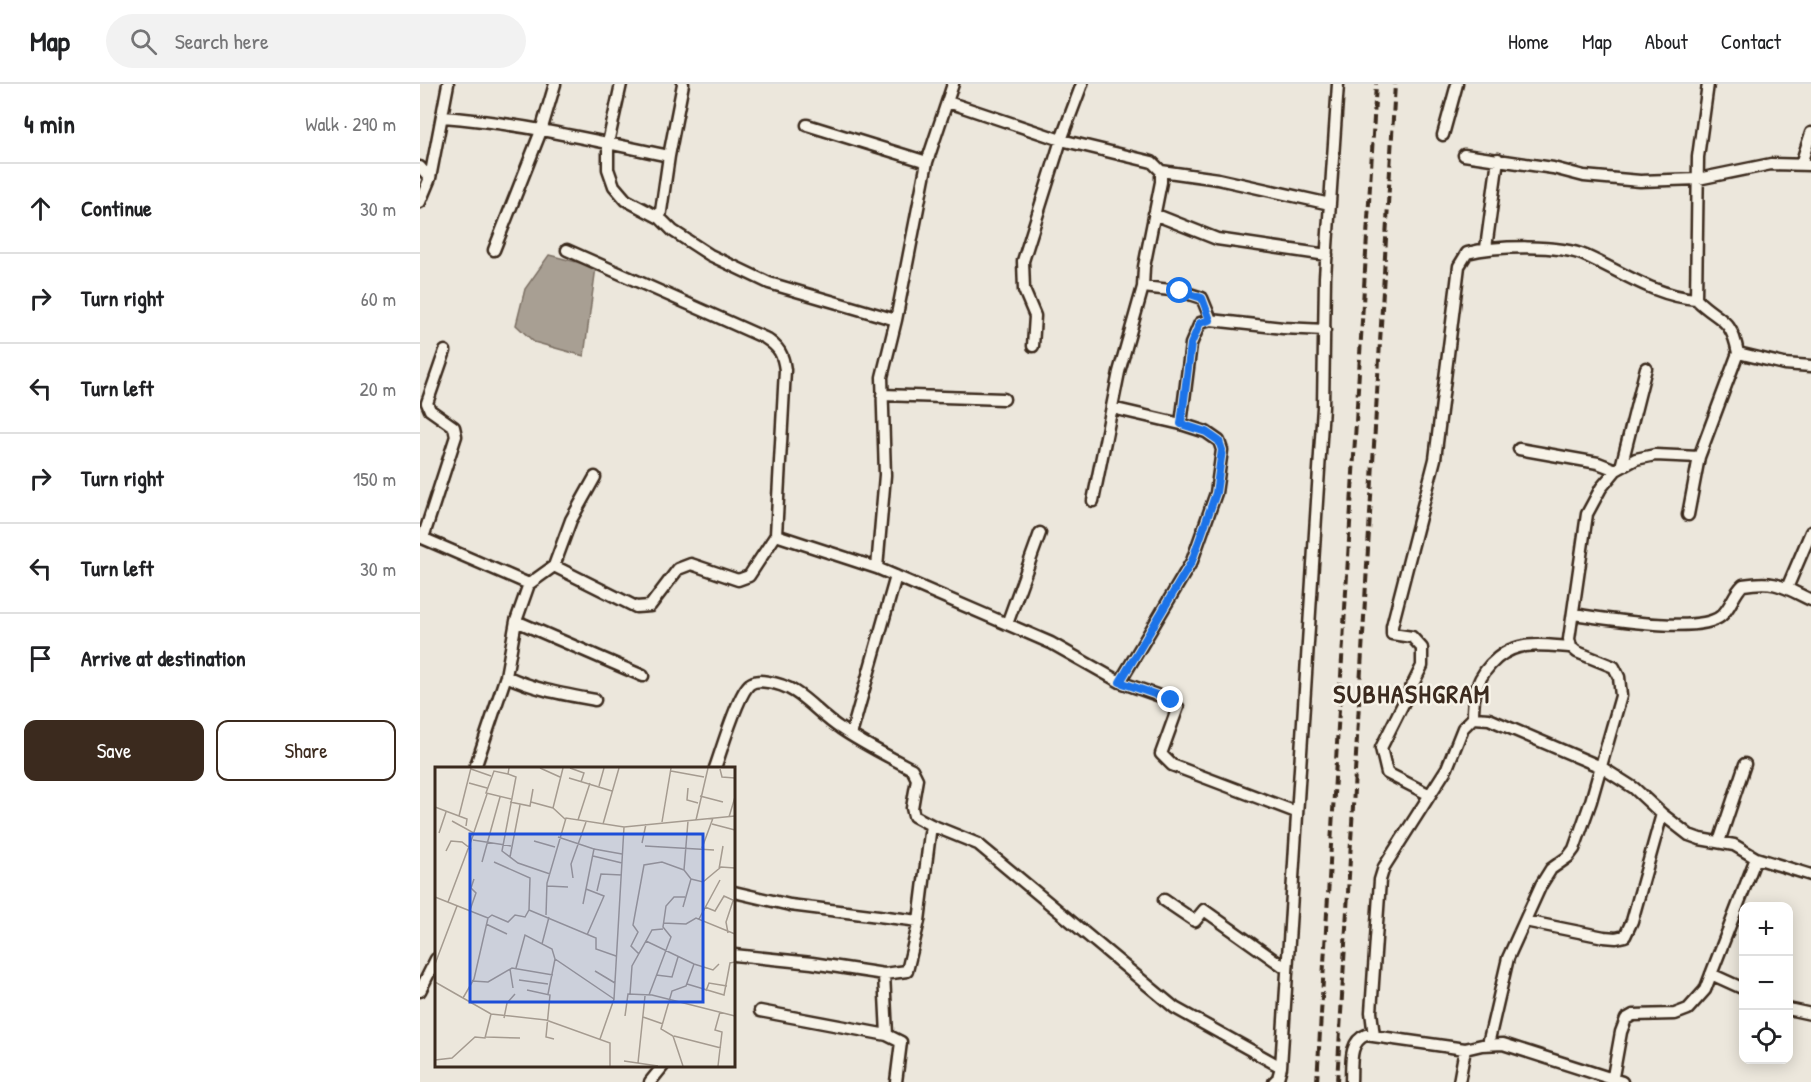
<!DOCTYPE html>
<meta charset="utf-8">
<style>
:root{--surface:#fff;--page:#f2f2f2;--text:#202124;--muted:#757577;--line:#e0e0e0;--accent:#3b2a1e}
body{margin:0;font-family:"Patrick Hand",sans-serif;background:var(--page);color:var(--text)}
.controls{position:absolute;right:18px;bottom:18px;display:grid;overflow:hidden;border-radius:12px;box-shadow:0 3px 15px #0003}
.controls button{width:54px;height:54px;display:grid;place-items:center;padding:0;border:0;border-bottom:2px solid var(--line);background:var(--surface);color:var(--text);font:30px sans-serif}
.stop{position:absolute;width:18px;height:18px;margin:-14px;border:4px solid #1a73e8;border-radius:50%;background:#fff}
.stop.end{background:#1a73e8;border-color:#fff;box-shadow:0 2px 6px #0008}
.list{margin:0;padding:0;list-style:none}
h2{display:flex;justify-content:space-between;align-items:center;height:78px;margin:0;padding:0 24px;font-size:26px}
h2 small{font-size:20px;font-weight:400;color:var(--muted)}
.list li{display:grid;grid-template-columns:39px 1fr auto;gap:18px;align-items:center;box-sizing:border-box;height:90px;padding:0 24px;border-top:2px solid var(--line)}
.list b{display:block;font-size:22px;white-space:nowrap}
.list em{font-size:20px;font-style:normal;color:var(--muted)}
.actions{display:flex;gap:12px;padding:18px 24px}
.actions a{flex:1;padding:14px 0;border:2px solid var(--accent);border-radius:12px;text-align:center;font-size:21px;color:var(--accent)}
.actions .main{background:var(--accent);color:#fff}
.icon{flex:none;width:33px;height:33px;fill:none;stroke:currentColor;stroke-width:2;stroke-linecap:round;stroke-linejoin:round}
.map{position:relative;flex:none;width:1391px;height:998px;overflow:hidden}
header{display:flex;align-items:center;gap:36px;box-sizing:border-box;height:84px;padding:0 30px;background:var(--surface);border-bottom:2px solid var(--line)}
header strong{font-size:28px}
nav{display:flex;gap:33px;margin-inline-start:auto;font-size:21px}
.search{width:420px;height:54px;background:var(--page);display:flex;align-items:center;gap:15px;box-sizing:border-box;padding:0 21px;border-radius:33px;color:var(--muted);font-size:22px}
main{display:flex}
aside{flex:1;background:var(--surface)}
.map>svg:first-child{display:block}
</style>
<header>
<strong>Map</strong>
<div class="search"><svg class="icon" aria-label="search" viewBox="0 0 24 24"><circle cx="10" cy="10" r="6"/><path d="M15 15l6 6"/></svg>Search here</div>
<nav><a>Home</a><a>Map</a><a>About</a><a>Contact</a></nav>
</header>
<main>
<aside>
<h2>4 min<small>Walk · 290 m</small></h2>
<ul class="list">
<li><svg class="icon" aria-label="ahead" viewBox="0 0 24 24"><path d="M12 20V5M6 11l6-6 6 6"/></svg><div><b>Continue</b></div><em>30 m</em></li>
<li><svg class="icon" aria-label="right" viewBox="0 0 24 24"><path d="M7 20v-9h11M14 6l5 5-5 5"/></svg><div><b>Turn right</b></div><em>60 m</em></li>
<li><svg class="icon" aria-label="left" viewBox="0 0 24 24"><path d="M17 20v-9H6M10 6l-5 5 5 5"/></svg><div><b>Turn left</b></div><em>20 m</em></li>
<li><svg class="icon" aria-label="right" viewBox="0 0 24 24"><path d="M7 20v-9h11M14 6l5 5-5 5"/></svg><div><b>Turn right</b></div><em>150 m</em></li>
<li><svg class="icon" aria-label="left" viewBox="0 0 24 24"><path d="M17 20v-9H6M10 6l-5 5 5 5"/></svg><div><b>Turn left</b></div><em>30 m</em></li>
<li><svg class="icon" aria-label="arrive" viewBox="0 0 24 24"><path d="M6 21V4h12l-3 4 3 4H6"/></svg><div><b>Arrive at destination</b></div></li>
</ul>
<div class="actions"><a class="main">Save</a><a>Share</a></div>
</aside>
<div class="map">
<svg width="1391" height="998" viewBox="0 0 1391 998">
<rect width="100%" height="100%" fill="#ece7dc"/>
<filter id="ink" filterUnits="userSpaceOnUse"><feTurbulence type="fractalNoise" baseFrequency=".0167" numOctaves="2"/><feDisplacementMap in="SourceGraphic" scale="12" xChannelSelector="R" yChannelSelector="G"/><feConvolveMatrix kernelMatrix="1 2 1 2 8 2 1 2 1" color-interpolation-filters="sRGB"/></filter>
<g filter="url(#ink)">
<path fill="#a89f93" stroke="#7c7064" stroke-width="1.5" d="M129 171 176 183 164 272 114 258 96 241 105 205Z"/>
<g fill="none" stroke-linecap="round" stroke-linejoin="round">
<defs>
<path id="street" d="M201 0 188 59V85L194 102 206 116 240 134 253 147 290 171 349 199 476 236
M528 18 641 56 732 78 741 87V98L724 183 723 203 699 288 673 417
M23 33C99 39 174 56 249 72
M387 41 507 78
M1023 51 1037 0
M1044 71 1133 84 1164 92 1220 97 1278 95 1351 80 1391 81
M1381 80 1391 49
M0 83 10 94
M741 87 798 95 910 120
M0 118 10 94 28 0
M734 130 797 155 907 171
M240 134 249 72 263 0
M1066 164 1078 75
M74 166 121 47 135 0
M147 166 345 254C359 263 363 270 365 286L356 451
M723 203 760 207 782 214 791 236
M613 262 615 232 604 206 603 177 641 56 662 0
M1318 269 1364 280 1391 282
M462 311 584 315
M692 324 761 340 786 348 799 357 802 366 796 409 772 477 700 598
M761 340 771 260 780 239 791 236 863 244 905 246
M1099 365 1178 379 1196 386
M1201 383 1226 284
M1268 431 1279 373 1318 269C1311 232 1299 238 1276 215L1278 73 1288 0
M0 453 109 500 96 537 86 592 55 684
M3 454 36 352 34 343 10 326 7 319 25 267
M134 482 151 436 175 393
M457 484 465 391 462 293 476 236 507 78 533 0
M109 500 134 482 216 523 230 522 258 485 271 480 318 496 329 492 356 451 457 484 631 559 700 598 751 616 758 623 741 670 752 681 876 728
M1367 504 1391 448
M1153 530C1182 534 1279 551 1301 532 1311 524 1313 510 1323 501 1356 496 1362 502 1391 516
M96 537 223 592
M587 540 620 449
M86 592C116 606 142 610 175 616
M1053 634C1053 626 1053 618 1055 610 1059 589 1078 568 1099 563 1115 559 1134 562 1151 563
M431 651 476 492
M295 684C301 668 318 609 330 600 335 596 342 597 348 598 380 602 395 628 420 644 443 660 468 672 492 685L497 695 492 724 494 732 511 741
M1010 711 967 689 961 664 1002 582V564L992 553 972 550V542L1015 375 1039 182 1047 169C1075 162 1140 160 1166 172 1202 188 1235 212 1276 215
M1299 758 1325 680
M314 808 370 821 499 837
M744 816 775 837 784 826 867 885
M1105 837 1184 853 1196 854 1205 852 1212 837 1242 730
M314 871 392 879 464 890
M1291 890 1324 905
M0 907 16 875
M1368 925 1391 930
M340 927 467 951 481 958 476 998
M467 951 464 890 487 887 499 837 511 741 558 760 755 924 861 983 903 323 905 193 918 0
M954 952 951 928 960 796 964 783 1027 684 1043 644 1053 634 1069 635 1181 683 1214 704 1242 730 1269 751 1280 755 1314 761 1336 774 1391 791
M1068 960 1088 874 1121 801 1131 785 1148 773 1154 765 1171 717 1201 612 1199 593 1194 583 1157 568 1151 563 1149 555 1167 430 1181 404 1196 386 1216 375 1235 371 1279 373
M230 998 243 982
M854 998 858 994 861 983
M931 998C932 981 928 958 946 951L1045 965 1062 961 1083 960 1202 998
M1039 998 1045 965
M1192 998 1201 948 1206 935 1213 931 1255 930 1268 925 1285 906 1336 774"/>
</defs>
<use href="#street" stroke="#3b2a1e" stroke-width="15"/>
<use href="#street" stroke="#f7f3e8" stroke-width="10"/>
<path stroke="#3b2a1e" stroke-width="4" stroke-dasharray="9 4.5" stroke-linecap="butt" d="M897 998 956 0
M917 998 975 0"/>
</g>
</g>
<g fill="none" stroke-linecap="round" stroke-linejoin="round" filter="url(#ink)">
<path stroke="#1a73e8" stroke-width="8" d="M751 616 700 598 772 477 796 409 802 366 799 357 786 348 761 340 771 260 780 239 790 236 782 214 760 207"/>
</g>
<g text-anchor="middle" stroke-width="5" stroke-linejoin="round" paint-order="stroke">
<g font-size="26" font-weight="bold" letter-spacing="1.5" fill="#3b2a1e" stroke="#f7f3e8">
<text x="992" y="619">SUBHASHGRAM</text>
</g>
</g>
<g transform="translate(15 683)">
<rect width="300" height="300" fill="#ece7dc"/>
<path fill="none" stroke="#a59b90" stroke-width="1.5" d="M74 1 73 7 81 10 67 84 83 96 115 107M105 1 125 10M135 1 149 6 146 15M36 2 56 9M285 2 287 10 300 11M236 4 269 10M73 7 59 4 51 26 76 32M134 11 177 24M34 16 52 21M164 19 169 1M253 21 252 33 263 36M265 29 288 35M75 35 95 39 98 22M96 35 118 41 130 52M0 40 32 52 31 59M118 41 128 1M24 49 36 1M294 50 300 30M143 53 155 16M261 53 273 1M227 55 236 1M168 57 184 1M277 57 300 63M39 65 52 27M4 66 11 45M123 70 159 82 148 137M38 73 76 79M99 74 120 80M207 76 211 57M210 79 279 83M267 81 278 51M159 82 187 87M11 84 16 74 27 75 36 82M158 89 187 96M75 90 85 38M47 95 65 30M59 95 95 111 94 143M284 102 288 79M138 111 136 97 151 55M256 112 268 115 286 100 300 101M112 119 133 120M151 122 169 129 152 168M162 124 166 107 187 108M0 130 53 151 39 212 28 231M13 135 39 66 17 54M248 140 256 112 249 103 253 54M270 140 280 144 289 129 300 134M35 143 41 126 36 121 39 112M111 148 112 116 131 51 189 60 300 49M53 151 57 148 73 155 80 148 90 150 94 143 161 171V182L181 189M264 152 285 113M228 156 251 157 261 151 300 167M51 157 72 167M293 166 291 155 298 134M211 174 217 163 228 162M107 177 114 150M204 187 196 179 203 165 198 158 209 98 227 95 249 103M0 197 22 139M81 201 90 168 117 182 120 192M75 202 78 221M160 204 180 216M221 208 237 210 243 190M84 213 113 217M37 214 53 215 77 201 118 208M0 215 56 247 111 253 175 276V299M252 217 289 228 295 196 300 195M92 223 115 228 111 270 119 272M271 224 274 216 292 219M113 227 120 192 179 232 189 60M195 227 197 199 211 174 259 197 278 203 284 197M214 228 236 170 228 160 231 139 239 130H250M190 249 193 227 217 228 300 249M208 250 228 257M69 251 72 236 80 227M239 269 286 281M51 270 85 271M165 272 179 232M0 293 17 291 40 270 50 271 56 247M189 294 223 299M203 296 210 229M248 299 238 269 226 262 237 224 251 219 259 197M283 299 287 265 280 263 285 245"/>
<path fill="#1d4ed8" fill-opacity="0.15" stroke="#1d4ed8" stroke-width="3" d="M35 67H268V235H35Z"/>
<rect width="300" height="300" fill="none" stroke="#3b2a1e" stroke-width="3"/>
</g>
</svg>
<div class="controls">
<button>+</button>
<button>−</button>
<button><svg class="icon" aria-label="locate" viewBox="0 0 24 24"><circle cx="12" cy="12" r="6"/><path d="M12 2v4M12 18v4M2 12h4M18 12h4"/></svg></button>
</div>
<div class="stop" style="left:760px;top:207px"></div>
<div class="stop end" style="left:751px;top:616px"></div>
</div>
</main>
